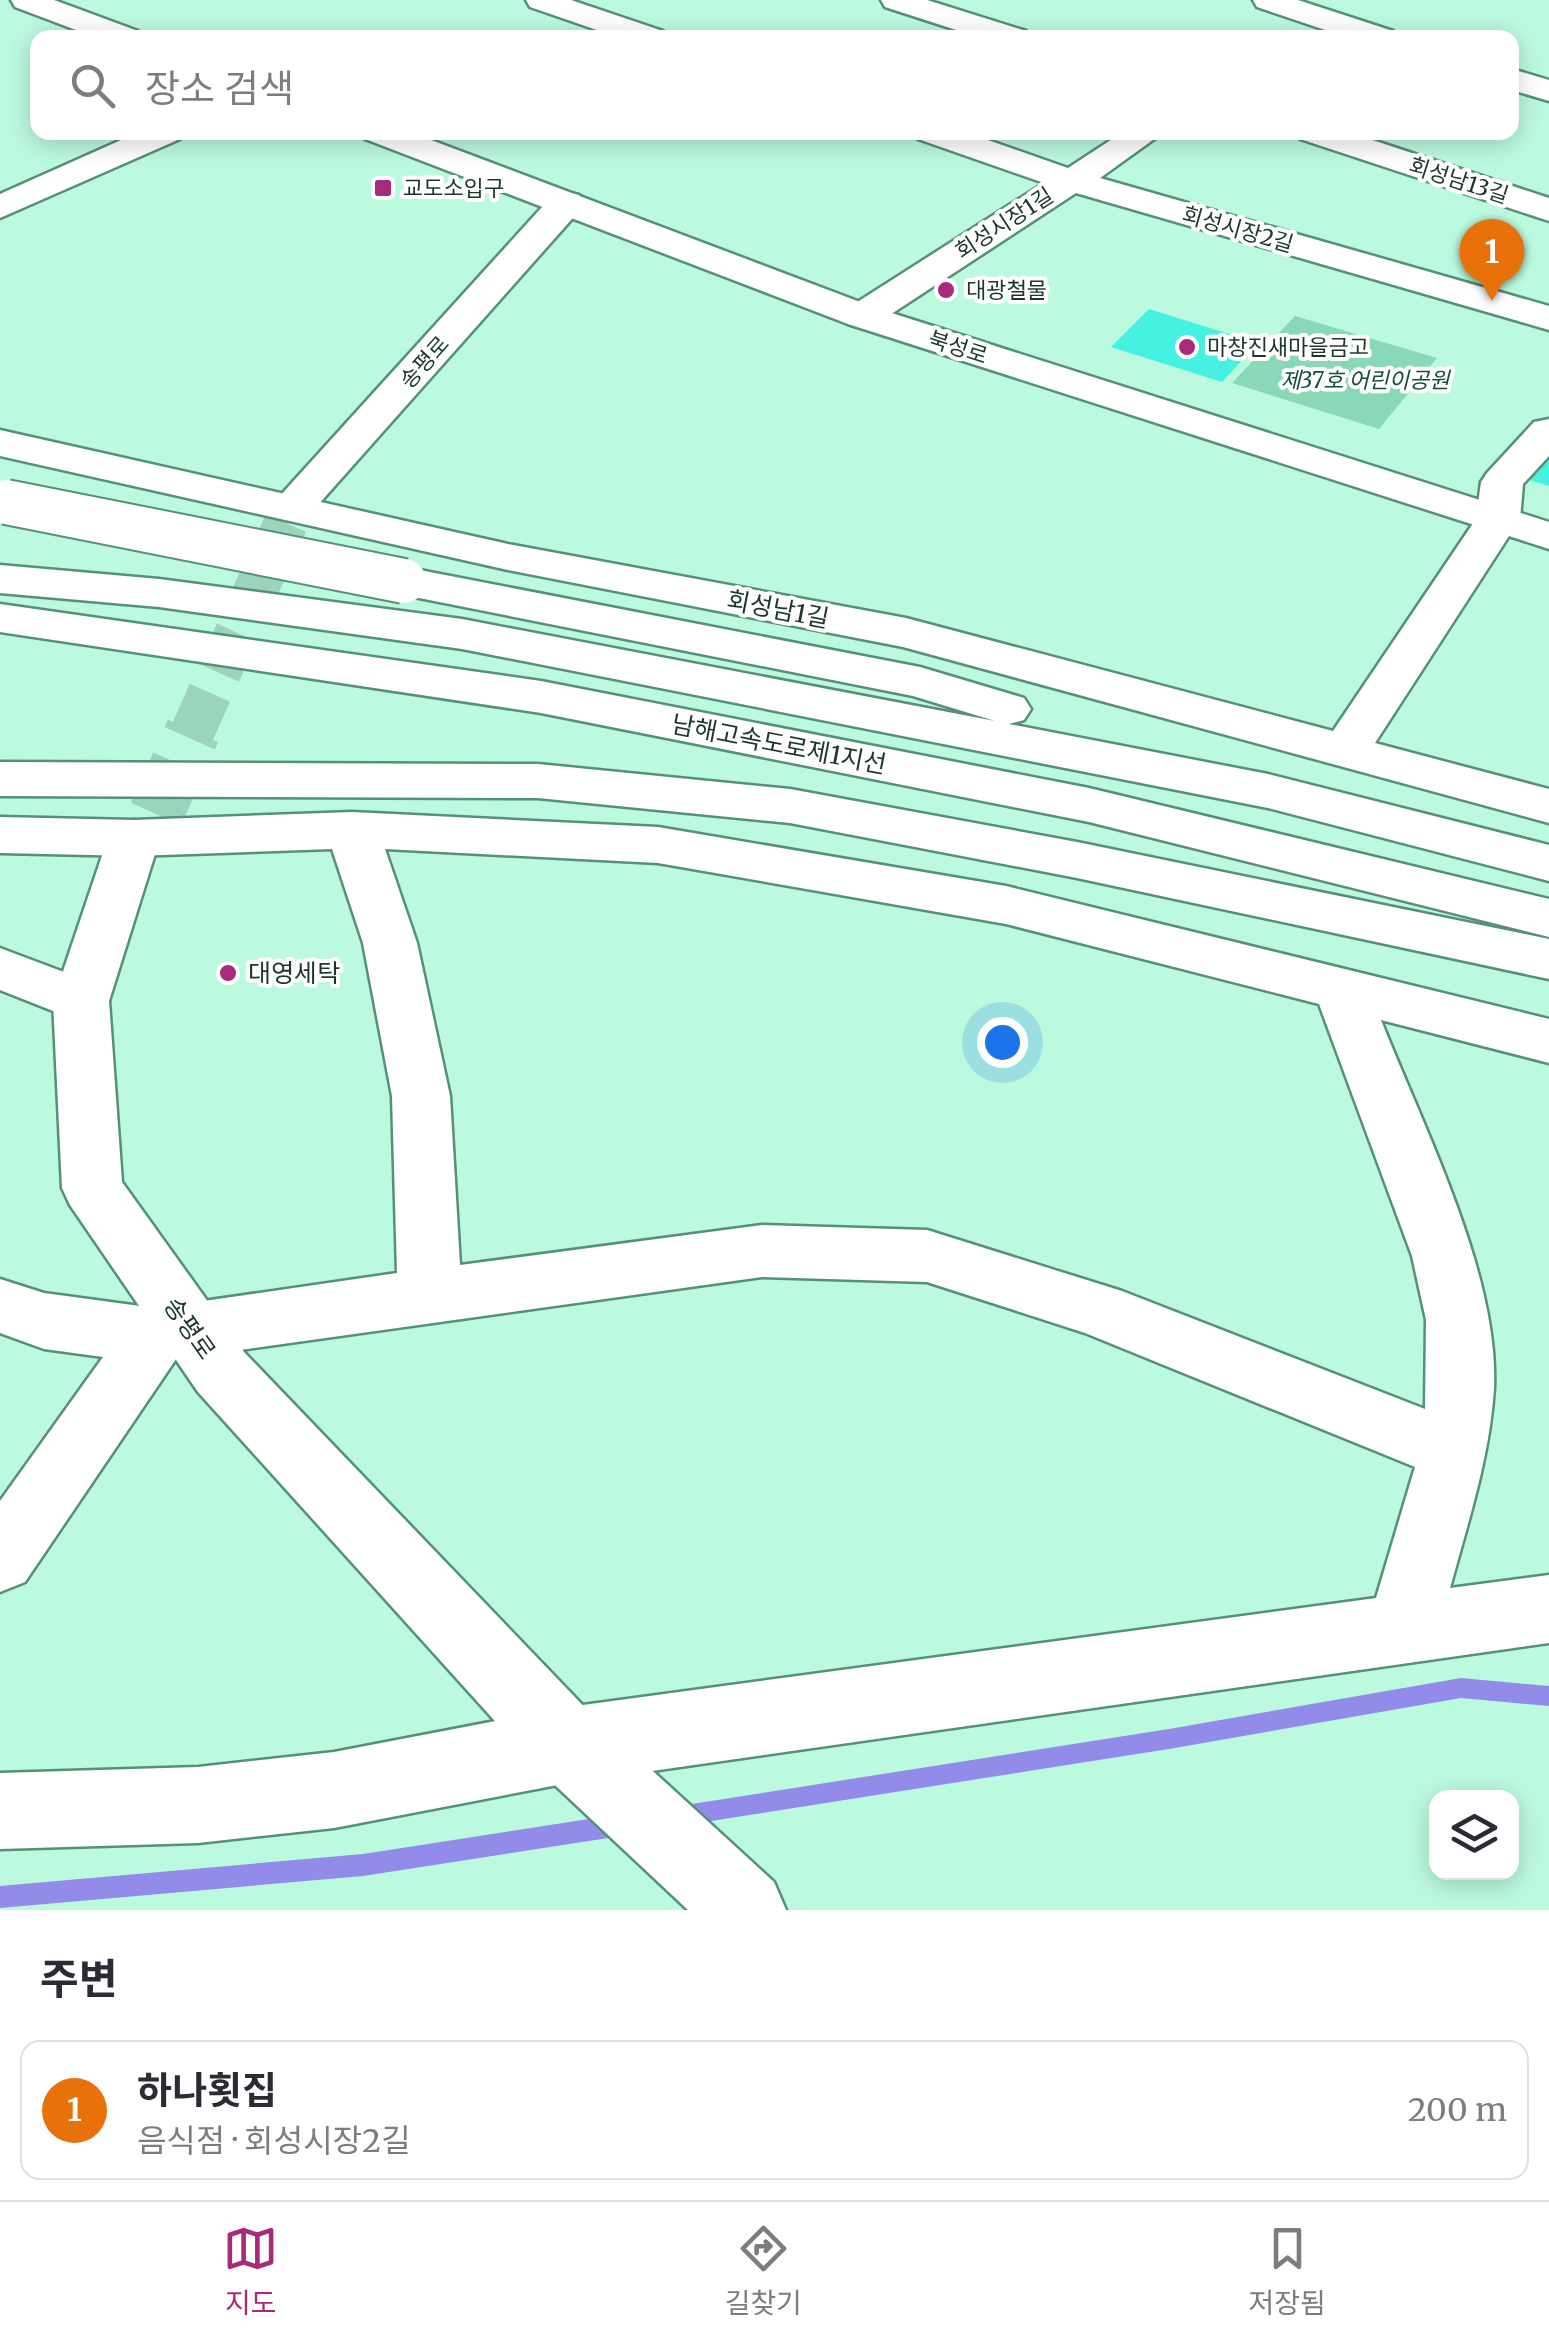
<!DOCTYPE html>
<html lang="ko">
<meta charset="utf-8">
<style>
:root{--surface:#fff;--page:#f2f2f3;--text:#2b2b33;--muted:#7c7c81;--line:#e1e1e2;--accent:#a82a7b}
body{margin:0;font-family:Merriweather,"Noto Sans KR",serif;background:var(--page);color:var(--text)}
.controls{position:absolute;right:30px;bottom:30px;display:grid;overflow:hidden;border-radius:20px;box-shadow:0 5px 25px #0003}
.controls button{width:90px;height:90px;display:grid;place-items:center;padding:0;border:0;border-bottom:2px solid var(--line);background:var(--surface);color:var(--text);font:50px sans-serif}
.you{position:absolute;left:1002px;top:1042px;width:35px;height:35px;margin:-25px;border:8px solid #fff;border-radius:50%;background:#1a73e8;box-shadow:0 0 0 15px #1a73e833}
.badge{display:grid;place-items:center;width:65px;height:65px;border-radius:50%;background:var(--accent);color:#fff;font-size:32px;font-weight:700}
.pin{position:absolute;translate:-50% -82px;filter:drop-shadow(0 2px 5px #0008)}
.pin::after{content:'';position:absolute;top:52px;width:35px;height:30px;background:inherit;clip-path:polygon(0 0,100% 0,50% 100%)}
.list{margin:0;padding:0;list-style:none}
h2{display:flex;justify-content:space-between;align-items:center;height:130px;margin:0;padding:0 40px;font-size:42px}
h2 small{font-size:32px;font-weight:400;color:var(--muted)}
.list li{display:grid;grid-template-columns:65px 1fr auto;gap:30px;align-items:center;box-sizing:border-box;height:140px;margin:0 20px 20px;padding:0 20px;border:2px solid var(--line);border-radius:20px}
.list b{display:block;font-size:38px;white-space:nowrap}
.list p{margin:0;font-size:32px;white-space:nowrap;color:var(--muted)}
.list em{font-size:32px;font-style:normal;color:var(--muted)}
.icon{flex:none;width:55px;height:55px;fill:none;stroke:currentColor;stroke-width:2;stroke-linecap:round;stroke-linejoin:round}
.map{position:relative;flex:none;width:1549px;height:1910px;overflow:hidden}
.search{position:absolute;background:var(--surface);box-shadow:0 5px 25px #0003;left:30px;right:30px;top:30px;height:110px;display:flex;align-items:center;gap:25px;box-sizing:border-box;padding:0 35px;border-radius:20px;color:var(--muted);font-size:38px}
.sheet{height:290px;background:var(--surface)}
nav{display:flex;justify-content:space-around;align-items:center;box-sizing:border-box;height:140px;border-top:2px solid var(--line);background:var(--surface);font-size:28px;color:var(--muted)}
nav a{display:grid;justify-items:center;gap:5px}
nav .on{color:var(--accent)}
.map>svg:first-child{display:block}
</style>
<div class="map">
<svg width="1549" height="1910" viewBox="0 0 1549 1910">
<rect width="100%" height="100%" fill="#bcfadf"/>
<path fill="#89d9b8" d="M1295 316 1437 358 1379 429 1232 383Z"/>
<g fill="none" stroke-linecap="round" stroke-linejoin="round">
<path fill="#938bea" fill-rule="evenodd" d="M1461 1678 1549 1686V1706L1461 1698 1169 1749 679 1826 672 1823 669 1816 672 1809 679 1806 1169 1729Z
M621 1814 628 1818 632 1825 628 1832 621 1836 363 1876 0 1908V1886L363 1854Z"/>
</g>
<path fill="#45f1e1" d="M1149 309 1258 343 1222 382 1111 347Z
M1549 455V486L1526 479Z"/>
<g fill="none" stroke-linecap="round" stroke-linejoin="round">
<path stroke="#9cd3bb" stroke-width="44" stroke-dasharray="44 22" stroke-linecap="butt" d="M192 733 286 523"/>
<path stroke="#9cd3bb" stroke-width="55" stroke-dasharray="55 28" stroke-linecap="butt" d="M156 814 193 731"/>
<defs>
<path id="street" d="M526 0H571L663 31 667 38H620L530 7Z
M881 0H927L1026 31 1030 38H981L885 7Z
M1253 0H1298L1393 31 1397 38H1349L1257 7Z
M1512 69 1549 80V101L1512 90Z
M139 132H185L180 139 0 218V194Z
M913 132H965L1068 168 1123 132H1164L1100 178 1549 306V330L1076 193 876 324 862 328 848 324 843 316 848 308 1044 183 918 139Z
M1295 132H1348L1549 198V221L1300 139Z
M1549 419V456L1523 484 1520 519 1375 743 1549 789V823L903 647 508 570 0 456V430L508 544 906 618 1333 731 1476 519 1481 482 1487 473 1534 422Z
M352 812 658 827 1006 886 1549 1019V1063L1381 1020C1423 1127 1499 1274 1494 1388 1490 1456 1468 1522 1450 1588L1549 1575V1643L568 1783 334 1828 198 1843 0 1849V1773L198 1767 334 1752 568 1707 1376 1598 1415 1467 1085 1333 927 1282 762 1277 176 1359 25 1582 0 1592V1501L103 1357 44 1349 0 1333V1279L44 1293 155 1308 397 1273 392 1096 363 943 332 849 134 856 0 853V817L134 820ZM385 849 658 863 1006 924 1319 1004 1412 1256 1426 1320 1425 1409 1122 1291 927 1230 762 1225 460 1265 450 1096 417 943Z
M0 948 101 986 109 1001 101 1016 81 1022 0 990Z"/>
<path id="secondary" d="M566 192 579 195 584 203 579 211 309 515 294 519 279 515 272 506 279 497 553 195Z
M134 820 152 825 160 838 109 1001 122 1182 244 1352 595 1718 774 1882 786 1910H688L541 1772 198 1392 70 1205 62 1188 53 1001 108 838 116 825Z"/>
<path id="primary" d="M11 0H54L138 31 142 38H97L15 7Z
M360 132H410L876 308 1549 522V549L848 324 365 139Z"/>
<path id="highway" d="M0 565 159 579 462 619 995 721 913 696 404 595 388 591 381 581 388 571 404 567 920 667 1024 698 1031 709 1024 720 1009 724 1268 774 1549 845V881L1268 808 462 649 159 607 0 593Z
M0 604 541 681 1089 788 1549 899V937L1089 822 541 713 0 632Z
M0 762 538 764 790 789 1077 842 1549 939V979L1077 878 790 823 538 798 0 796Z"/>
</defs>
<use href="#street" stroke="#569078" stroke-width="5"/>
<use href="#secondary" stroke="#569078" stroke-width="5"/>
<use href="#primary" stroke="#569078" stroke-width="5"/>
<use href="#highway" stroke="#569078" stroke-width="5"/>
<use href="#street" fill="#fff" fill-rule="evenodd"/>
<use href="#secondary" fill="#fff" fill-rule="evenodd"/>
<use href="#primary" fill="#fff" fill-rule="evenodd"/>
<use href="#highway" fill="#fff" fill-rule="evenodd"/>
<defs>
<path id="highway-bridge" d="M6 502 404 581"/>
</defs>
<use href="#highway-bridge" stroke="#569078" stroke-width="48" stroke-linecap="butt"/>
<use href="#highway-bridge" stroke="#fff" stroke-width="44"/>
</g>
<g fill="#a82a7b" stroke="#fff" stroke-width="4">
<rect x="373" y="178" width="20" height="20" rx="5"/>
<circle cx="946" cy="290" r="10"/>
<circle cx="1187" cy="347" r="10"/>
<circle cx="228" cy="973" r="10"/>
</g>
<g text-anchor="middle" stroke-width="8" stroke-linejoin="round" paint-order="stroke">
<g font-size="22" fill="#1d362c" stroke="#fff">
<text transform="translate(1459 180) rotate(18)" y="8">회성남13길</text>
<text transform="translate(1004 223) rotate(-33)" y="8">회성시장1길</text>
<text transform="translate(1238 229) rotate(16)" y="8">회성시장2길</text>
<text transform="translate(958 347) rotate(18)" y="8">북성로</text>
<text transform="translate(424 362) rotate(-48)" y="8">송평로</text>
</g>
<g font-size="22" fill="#1d362c" stroke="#fff" text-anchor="start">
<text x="403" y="196">교도소입구</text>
<text x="966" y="298">대광철물</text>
<text x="1207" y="355">마창진새마을금고</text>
</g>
<g font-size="22" font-style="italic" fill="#144d39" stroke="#fff">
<text x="1365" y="388">제37호 어린이공원</text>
</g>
<g font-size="25" fill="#1d362c" stroke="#fff">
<text transform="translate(778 609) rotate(11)" y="9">회성남1길</text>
<text transform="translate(779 744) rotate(11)" y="9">남해고속도로제1지선</text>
<text transform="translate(190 1328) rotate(55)" y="9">송평로</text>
</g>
<g font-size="25" fill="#1d362c" stroke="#fff" text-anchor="start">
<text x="248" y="982">대영세탁</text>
</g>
</g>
</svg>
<div class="controls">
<button><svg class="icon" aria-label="layers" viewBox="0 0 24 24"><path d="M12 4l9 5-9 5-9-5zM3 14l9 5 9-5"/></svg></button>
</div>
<div class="you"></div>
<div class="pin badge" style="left:1492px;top:301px;background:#e8710a">1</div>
<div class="search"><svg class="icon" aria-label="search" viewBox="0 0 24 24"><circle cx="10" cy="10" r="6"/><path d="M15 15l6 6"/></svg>장소 검색</div>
</div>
<section class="sheet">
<h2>주변<small></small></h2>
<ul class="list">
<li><span class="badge" style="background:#e8710a">1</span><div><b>하나횟집</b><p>음식점 · 회성시장2길</p></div><em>200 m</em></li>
</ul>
</section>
<nav>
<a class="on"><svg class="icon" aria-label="map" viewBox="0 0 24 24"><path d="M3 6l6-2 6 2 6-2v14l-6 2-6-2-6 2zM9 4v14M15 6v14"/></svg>지도</a>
<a><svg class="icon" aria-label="directions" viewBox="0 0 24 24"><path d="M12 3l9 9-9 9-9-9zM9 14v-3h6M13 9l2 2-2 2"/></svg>길찾기</a>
<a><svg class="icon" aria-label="saved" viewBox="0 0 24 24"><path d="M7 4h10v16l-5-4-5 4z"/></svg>저장됨</a>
</nav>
